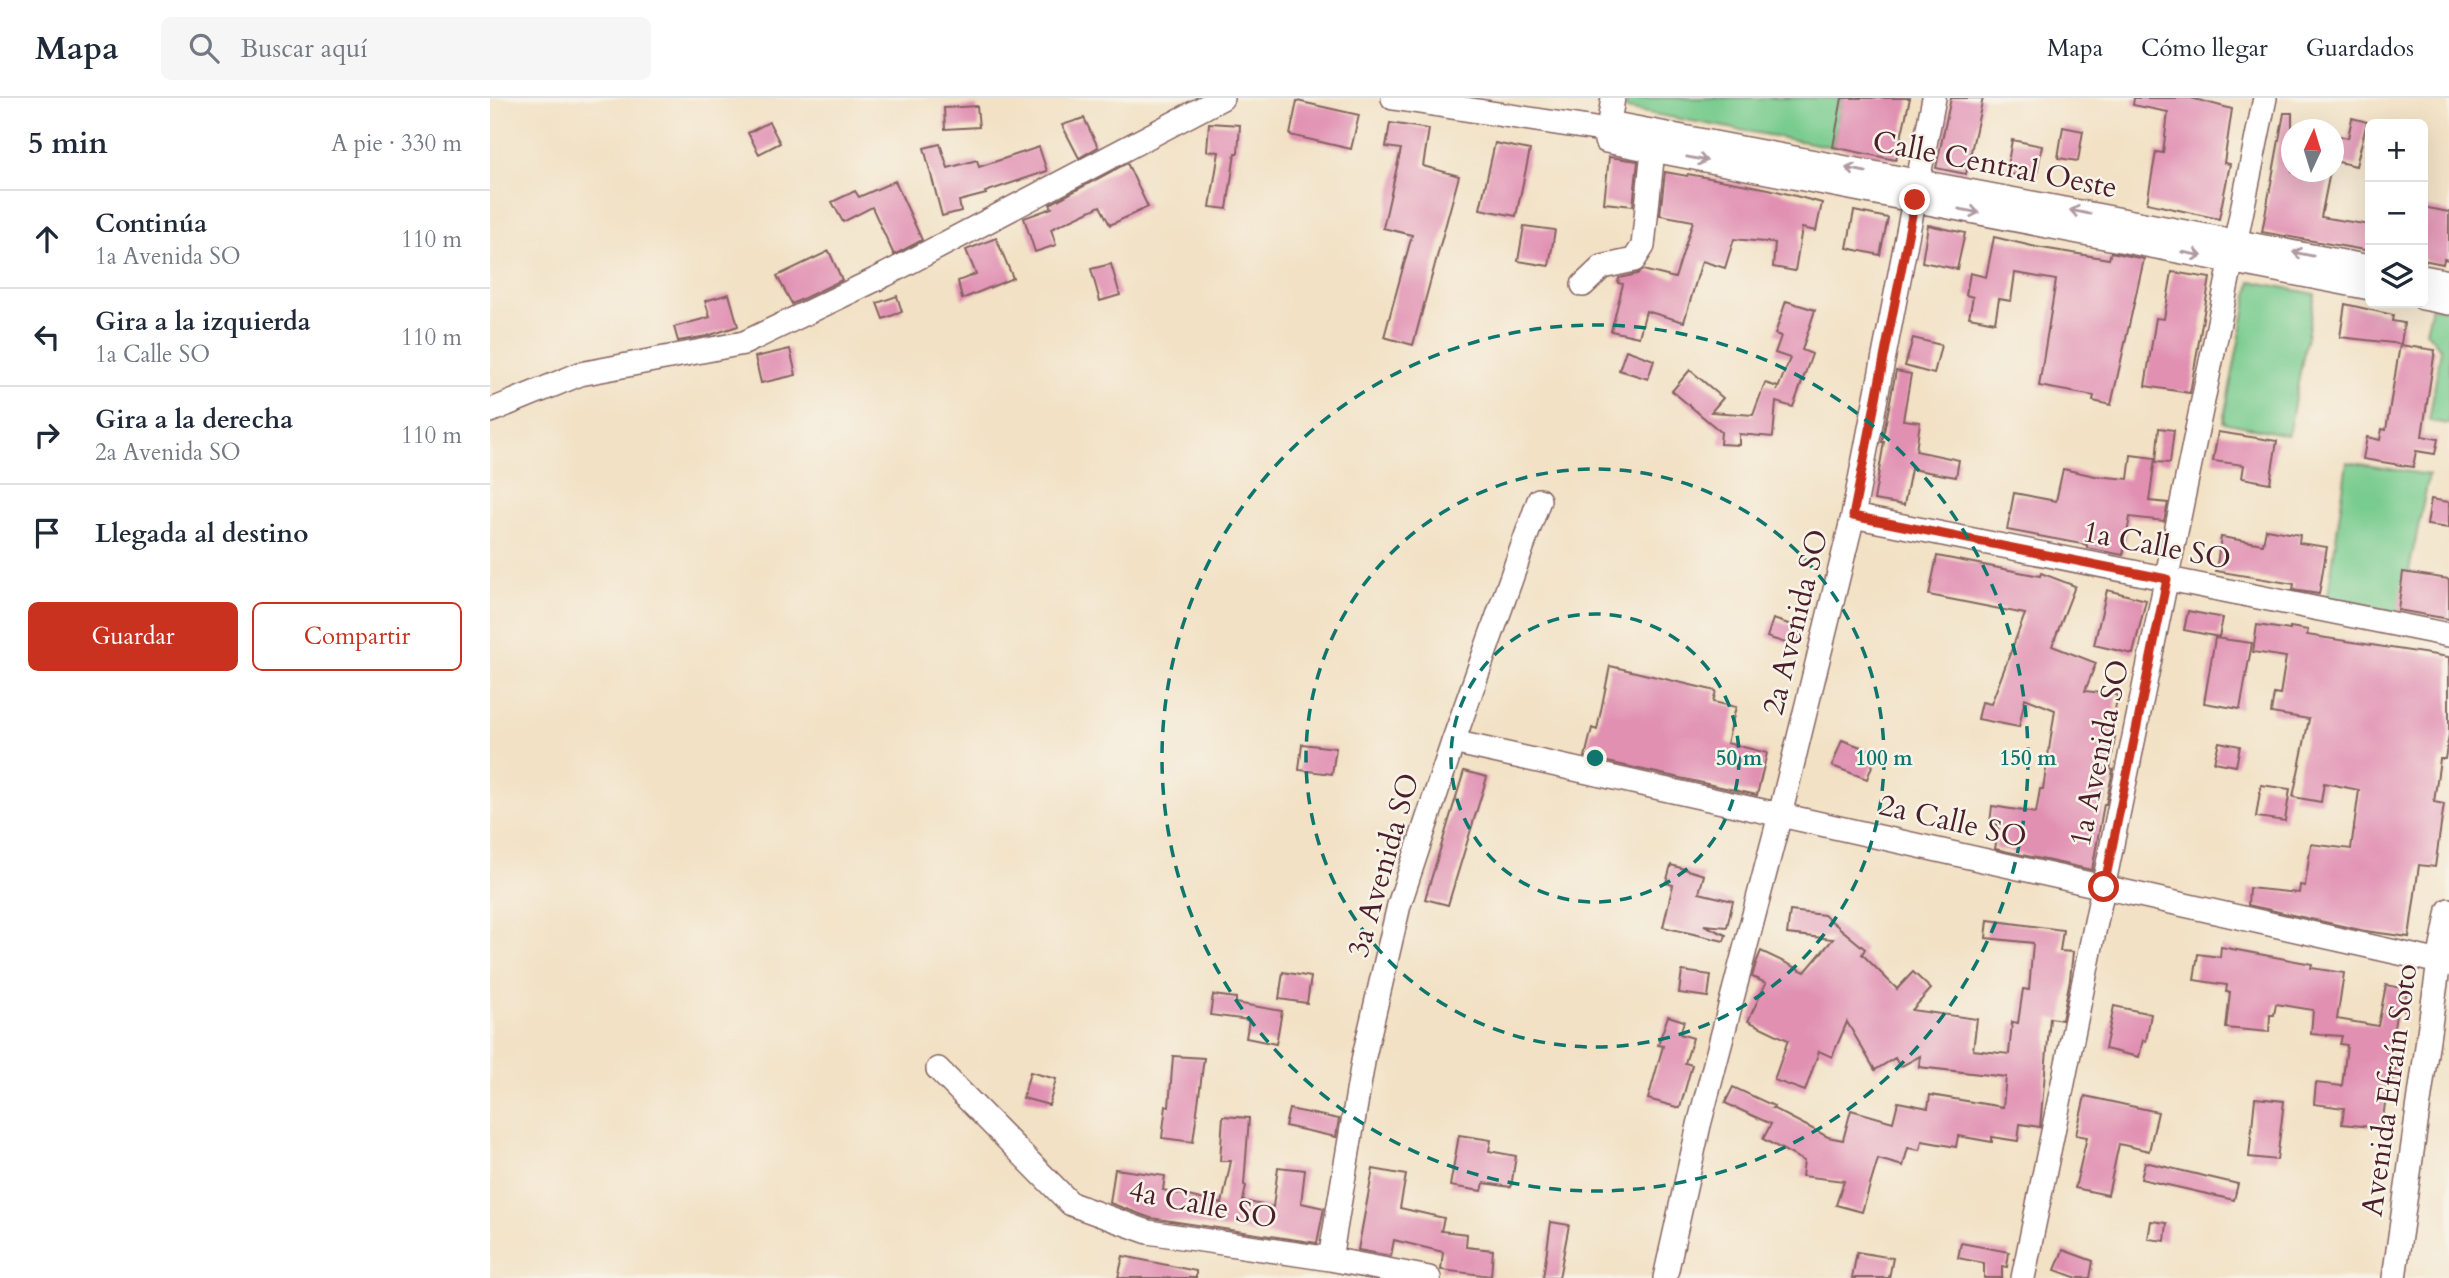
<!DOCTYPE html>
<html lang="es">
<meta charset="utf-8">
<style>
:root{--surface:#fff;--page:#f6f6f7;--text:#1f2937;--muted:#747a83;--line:#e0e1e3;--accent:#c8321e}
body{margin:0;font-family:Cardo,serif;background:var(--page);color:var(--text)}
.controls{position:absolute;right:21px;top:21px;display:grid;overflow:hidden;border-radius:10px;box-shadow:0 7px 28px #0002}
.controls button{width:63px;height:63px;display:grid;place-items:center;padding:0;border:0;border-bottom:2px solid var(--line);background:var(--surface);color:var(--text);font:35px sans-serif}
.compass{position:absolute;left:1791px;top:21px;width:63px;height:63px;border-radius:50%;background:var(--surface);box-shadow:0 7px 28px #0002;rotate:4deg}
.stop{position:absolute;width:21px;height:21px;margin:-16px;border:5px solid #c8321e;border-radius:50%;background:#fff}
.stop.end{background:#c8321e;border-color:#fff;box-shadow:0 2px 7px #0008}
.list{margin:0;padding:0;list-style:none}
h2{display:flex;justify-content:space-between;align-items:center;height:91px;margin:0;padding:0 28px;font-size:30px}
h2 small{font-size:23px;font-weight:400;color:var(--muted)}
.list li{display:grid;grid-template-columns:46px 1fr auto;gap:21px;align-items:center;box-sizing:border-box;height:98px;padding:0 28px;border-top:2px solid var(--line)}
.list b{display:block;font-size:26px;white-space:nowrap}
.list p{margin:0;font-size:23px;white-space:nowrap;color:var(--muted)}
.list em{font-size:23px;font-style:normal;color:var(--muted)}
.actions{display:flex;gap:14px;padding:21px 28px}
.actions a{flex:1;padding:16px 0;border:2px solid var(--accent);border-radius:10px;text-align:center;font-size:24px;color:var(--accent)}
.actions .main{background:var(--accent);color:#fff}
.icon{flex:none;width:38px;height:38px;fill:none;stroke:currentColor;stroke-width:2;stroke-linecap:round;stroke-linejoin:round}
.map{position:relative;flex:none;width:1959px;height:1180px;overflow:hidden}
header{display:flex;align-items:center;gap:42px;box-sizing:border-box;height:98px;padding:0 35px;background:var(--surface);border-bottom:2px solid var(--line)}
header strong{font-size:33px}
nav{display:flex;gap:38px;margin-inline-start:auto;font-size:24px}
.search{width:490px;height:63px;background:var(--page);display:flex;align-items:center;gap:18px;box-sizing:border-box;padding:0 24px;border-radius:10px;color:var(--muted);font-size:26px}
main{display:flex}
aside{flex:1;background:var(--surface)}
.map>svg:first-child{display:block}
</style>
<header>
<strong>Mapa</strong>
<div class="search"><svg class="icon" aria-label="search" viewBox="0 0 24 24"><circle cx="10" cy="10" r="6"/><path d="M15 15l6 6"/></svg>Buscar aquí</div>
<nav><a>Mapa</a><a>Cómo llegar</a><a>Guardados</a></nav>
</header>
<main>
<aside>
<h2>5 min<small>A pie · 330 m</small></h2>
<ul class="list">
<li><svg class="icon" aria-label="ahead" viewBox="0 0 24 24"><path d="M12 20V5M6 11l6-6 6 6"/></svg><div><b>Continúa</b><p>1a Avenida SO</p></div><em>110 m</em></li>
<li><svg class="icon" aria-label="left" viewBox="0 0 24 24"><path d="M17 20v-9H6M10 6l-5 5 5 5"/></svg><div><b>Gira a la izquierda</b><p>1a Calle SO</p></div><em>110 m</em></li>
<li><svg class="icon" aria-label="right" viewBox="0 0 24 24"><path d="M7 20v-9h11M14 6l5 5-5 5"/></svg><div><b>Gira a la derecha</b><p>2a Avenida SO</p></div><em>110 m</em></li>
<li><svg class="icon" aria-label="arrive" viewBox="0 0 24 24"><path d="M6 21V4h12l-3 4 3 4H6"/></svg><div><b>Llegada al destino</b></div></li>
</ul>
<div class="actions"><a class="main">Guardar</a><a>Compartir</a></div>
</aside>
<div class="map">
<svg width="1959" height="1180" viewBox="0 0 1959 1180">
<rect width="100%" height="100%" fill="#f7f3e8"/>
<filter id="ink" filterUnits="userSpaceOnUse"><feTurbulence type="fractalNoise" baseFrequency=".0143" numOctaves="2"/><feDisplacementMap in="SourceGraphic" scale="14" xChannelSelector="R" yChannelSelector="G"/><feConvolveMatrix kernelMatrix="1 2 1 2 8 2 1 2 1" color-interpolation-filters="sRGB"/></filter>
<filter id="wash" filterUnits="userSpaceOnUse"><feTurbulence type="fractalNoise" baseFrequency=".00686" numOctaves="4" result="noise"/><feDisplacementMap in="SourceGraphic" scale="28" xChannelSelector="R" yChannelSelector="G"/><feGaussianBlur stdDeviation="1.57" result="paint"/><feColorMatrix in="noise" values="0 0 0 0 0 0 0 0 0 0 0 0 0 0 0 0 0 1.4 0 .05"/><feComposite in="paint" operator="in"/></filter>
<g filter="url(#wash)">
<rect width="100%" height="100%" fill="#f2e1c4"/>
<path fill="#79cc8f" stroke="#62765d" stroke-width="2" d="M1137 0H1352L1343 49 1136 11Z
M1761 183 1825 196 1798 337 1733 324Z
M1942 208 1959 211V326L1939 323 1951 251 1936 233Z
M1857 364 1939 377 1909 521 1837 504Z"/>
<g id="blocks">
<path fill="#e190b2" d="M1352 0H1420L1406 62 1343 49Z
M1461 0H1493L1476 76 1446 70Z
M1644 0H1701L1742 11 1734 65 1740 66 1729 121 1657 105 1666 54 1673 55 1678 14 1643 7Z
M807 3 869 17 861 51 800 37Z
M487 8 489 29 455 31 454 10Z
M1794 15H1802V74H1840L1831 119 1880 127V153L1772 134Z
M594 20 608 49 589 60 572 27Z
M1862 20 1877 24 1866 68 1844 63V37L1858 40Z
M279 24 290 45 269 56 258 35Z
M719 25 750 27 748 55H745L737 111 720 109 729 54 717 53Z
M900 25 939 31 933 68 969 78 923 247 894 239 922 137 893 130 911 51 896 49Z
M1573 29 1593 33 1588 63 1568 60Z
M1522 42 1552 48 1546 81 1516 75Z
M1005 45 1040 52 1026 118 990 111Z
M450 46 458 70 487 62 489 69 549 49 557 73 495 94 496 96 469 103 471 113 452 118 434 50Z
M1119 59 1148 63 1143 108 1114 105Z
M637 65 658 109 620 127 610 108 561 131 566 147 545 154 534 120 562 110 560 106Z
M1175 74 1197 78 1198 76 1279 91 1332 105 1326 133 1312 130 1305 173 1283 169 1285 145 1244 141 1235 170 1212 163 1194 224 1156 213 1149 239 1121 233 1133 186 1128 185 1129 180 1147 176 1153 172 1185 180 1203 123 1170 117Z
M405 83 432 142 404 157 382 109 353 124 342 104 365 93 369 99Z
M1933 109 1959 114V162L1954 161 1953 166 1933 162Z
M1364 113 1398 120 1390 157 1357 150Z
M1438 127 1475 135 1467 171 1432 164Z
M1034 128 1065 132 1059 168 1028 163Z
M1504 139 1546 149 1619 161 1621 154 1654 161 1621 307 1603 303 1604 298 1549 288 1566 182 1525 175 1521 203 1509 201 1505 224 1479 219 1483 199 1476 197 1480 175 1496 179Z
M506 140 523 180 472 201 468 183 486 176 476 152Z
M339 153 352 182 302 206 287 178Z
M621 166 630 197 610 203 601 171Z
M1682 174 1720 180 1700 295 1655 288 1666 220 1674 221Z
M239 196 248 228 217 238 188 243 184 229 220 219 215 203Z
M407 198 412 214 393 221 387 205Z
M1296 203 1325 212 1312 252 1322 256 1303 309 1286 304 1283 339 1249 336V347L1230 346 1231 334 1182 293 1200 272 1233 300 1221 314 1263 317 1275 285 1288 289 1287 293 1300 260 1285 255 1291 238 1285 236Z
M1855 206 1903 217 1902 223 1914 225 1911 246 1850 239Z
M1423 240 1451 247 1444 276 1415 268Z
M1910 247 1945 252 1932 338 1948 341 1945 356 1926 353 1923 369 1873 361 1877 339 1890 342 1892 331 1896 332Z
M300 251 306 277 271 285 265 259Z
M1136 252 1164 262 1158 281 1129 272Z
M1406 273 1421 276 1413 322 1430 324 1426 353 1469 362 1466 379 1421 371 1414 407 1384 402 1394 344H1392Z
M1669 330 1684 332 1680 365 1666 364Z
M1728 334 1787 343 1780 385 1752 380 1754 367 1723 363Z
M1641 357 1665 360 1659 403 1678 405 1674 423 1640 419 1633 457 1597 450V447L1517 432 1524 395 1566 403 1573 371 1605 378 1638 381Z
M1941 401 1959 404V430L1937 427Z
M1776 431 1810 437 1809 445 1837 449 1829 496 1803 492 1804 486 1726 473 1731 439 1773 446Z
M1447 458 1550 478 1551 475 1585 488 1562 548 1606 565 1595 593 1627 597 1622 639H1625L1620 671 1623 672 1616 706H1614L1602 772 1505 751 1509 727 1500 726 1502 708 1546 715 1550 691H1553L1565 612 1535 600 1529 629 1488 621 1492 604 1501 606 1535 516 1439 497Z
M1913 474 1959 481V521L1908 512Z
M1617 492 1656 502 1643 556 1604 547Z
M1698 513 1733 520 1729 539 1694 532Z
M1283 521 1311 530 1305 548 1277 539Z
M1767 527 1800 532V529L1818 532 1817 537 1959 559V637L1955 661H1950L1944 704 1954 706 1945 769 1929 767 1919 839 1875 833 1758 807 1759 790 1809 795 1810 787 1815 788 1821 746 1861 751 1869 692 1834 685 1831 704 1803 699 1819 621 1781 615 1784 596 1790 597 1796 559 1763 554Z
M1725 540 1762 545 1750 611 1714 605Z
M1120 568 1226 593 1223 604 1246 609 1237 645 1277 655 1267 697 1095 659 1102 630 1107 632Z
M1352 642 1387 655 1377 681 1342 668Z
M1729 644 1750 648 1746 668 1724 664Z
M812 646 846 650 842 676 809 672Z
M974 673 997 679 958 807 935 801Z
M1771 687 1800 691 1795 723 1766 719Z
M1181 767 1214 777 1209 795 1243 803 1237 829 1214 827 1236 837 1234 843 1173 829 1183 787 1176 785Z
M1300 813 1334 817 1375 851 1372 856 1407 891 1423 874 1441 891 1422 912 1487 921 1483 952 1519 956 1522 924 1528 925 1533 891 1539 892 1543 845 1496 840 1498 822 1573 832 1570 853 1583 854 1580 881 1572 922 1560 920 1550 1029 1530 1026 1528 1043 1502 1039V1044L1468 1038 1466 1049 1432 1043 1430 1052 1418 1050 1413 1068 1388 1061 1372 1114 1346 1107 1354 1083 1312 1078 1314 1063 1273 1041 1281 1026 1235 1005 1243 989 1284 1008 1282 1010 1338 1039 1353 1042 1361 1012 1403 1024 1408 1004 1438 1010 1440 997 1513 1009 1516 979 1429 969 1430 958 1410 969 1405 960 1385 972 1357 924 1342 959 1329 953 1315 993 1284 982 1298 942 1258 923 1276 885 1262 879 1266 865 1271 853 1315 874 1343 841 1297 836Z
M1731 849 1822 866 1821 870 1854 875 1847 921 1888 928 1896 887 1917 891 1914 912 1907 910 1900 957 1907 958 1905 981 1898 980 1892 1030 1852 1026 1854 1010 1824 1006 1826 985 1852 988 1857 947 1850 946 1852 938 1821 936 1823 912 1786 906 1784 917H1780L1779 934 1736 930 1740 894H1736L1737 887 1704 882 1708 856 1730 859Z
M1192 873 1221 877 1218 899 1189 895Z
M793 874 821 879 817 905 789 901Z
M723 897 746 900V905L792 913 786 946 756 940 759 922 720 917Z
M1624 908 1661 916 1656 943 1653 942 1649 959 1615 951Z
M1178 918 1194 923 1190 936 1203 940 1195 965 1202 967 1190 1010 1158 1001 1173 948 1168 947Z
M683 958 714 960 703 1044 672 1040 676 1008 679 1009Z
M540 974 566 981 559 1007 533 1000Z
M1595 998 1668 1014 1659 1053 1629 1046 1618 1097 1585 1090 1597 1039 1586 1037Z
M1765 1000 1794 1003 1787 1062 1759 1059Z
M799 1011 849 1021 846 1039 795 1028Z
M733 1018 759 1020 754 1087 756 1088 753 1103 783 1109 788 1069 815 1072 811 1105 834 1110 827 1145 661 1120 620 1105 625 1071 675 1078 673 1092 732 1106 741 1063H730Z
M969 1037 1001 1042 999 1053 1026 1058 1021 1089 994 1085 992 1093 960 1088Z
M1655 1064 1748 1086 1744 1102 1651 1081Z
M883 1071 916 1077 910 1110 954 1120 951 1133 977 1136 976 1149 1003 1152 1001 1178 951 1172 953 1154 904 1142 901 1158 868 1152Z
M1661 1123 1677 1125 1675 1143 1658 1141Z
M1061 1124 1079 1127 1069 1180H1053Z
M1471 1145 1519 1154 1517 1169 1512 1168V1180H1494V1165L1468 1160Z
M1573 1152 1603 1163 1600 1180H1587L1565 1172Z
M1367 1154 1403 1160 1399 1180H1362Z
M633 1158 706 1173V1180H628Z"/>
</g>
</g>
<g filter="url(#ink)">
<use href="#blocks" fill-opacity="0" stroke="#856361" stroke-width="2"/>
<g fill="none" stroke-linecap="round" stroke-linejoin="round">
<defs>
<path id="street" d="M903 0 1118 33
M1123 0 1116 43 1880 190
M1119 25 1880 169
M1933 179 1959 184
M1093 187 1112 169 1144 162 1153 148 1163 52
M1933 200 1959 205
M0 313 90 276 254 245 395 177 732 0
M1363 418 1959 537
M963 644 1959 866
M448 971 581 1106 658 1134 840 1161 939 1180
M840 1161 874 958 909 807 963 644 1049 402
M1175 1180 1209 1027 1290 717 1363 418 1444 0
M1533 1180 1775 0
M1904 1180 1949 864 1959 812"/>
</defs>
<use href="#street" stroke="#856361" stroke-width="26"/>
<use href="#street" stroke="#fff" stroke-width="23"/>
</g>
<defs><path id="oneway-shaft" d="M-6 0H5M1.5-3L5.5 0L1.5 3" fill="none" stroke-width="1.6" stroke-linecap="round" stroke-linejoin="round" transform="scale(1.75)"/></defs>
<g stroke="#ae9aa0">
<use href="#oneway-shaft" transform="translate(1207 61) rotate(11)"/>
<use href="#oneway-shaft" transform="translate(1366 72) rotate(-169)"/>
<use href="#oneway-shaft" transform="translate(1479 113) rotate(11)"/>
<use href="#oneway-shaft" transform="translate(1590 114) rotate(-169)"/>
<use href="#oneway-shaft" transform="translate(1702 156) rotate(11)"/>
<use href="#oneway-shaft" transform="translate(1813 156) rotate(-169)"/>
</g>
</g>
<g fill="none" stroke-linecap="round" stroke-linejoin="round" filter="url(#ink)">
<path stroke="#c8321e" stroke-width="9" d="M1425 102 1363 418 1677 481 1614 789"/>
</g>
<g fill="none" stroke="#0f766e" stroke-width="3.5" stroke-dasharray="12 9">
<circle cx="1105" cy="660" r="144"/>
<circle cx="1105" cy="660" r="289"/>
<circle cx="1105" cy="660" r="433"/>
</g>
<g text-anchor="middle" stroke-width="5" stroke-linejoin="round" paint-order="stroke">
<g font-size="30" fill="#4a1f2b" stroke="#f7f3e8">
<text transform="translate(1505 66) rotate(11)" y="10">Calle Central Oeste</text>
<text transform="translate(1667 447) rotate(11)" y="10">1a Calle SO</text>
<text transform="translate(1305 524) rotate(-76)" y="10">2a Avenida SO</text>
<text transform="translate(1609 655) rotate(-78)" y="10">1a Avenida SO</text>
<text transform="translate(1463 723) rotate(13)" y="10">2a Calle SO</text>
<text transform="translate(893 767) rotate(-74)" y="10">3a Avenida SO</text>
<text transform="translate(1899 992) rotate(-82)" y="10">Avenida Efraín Soto</text>
<text transform="translate(713 1106) rotate(11)" y="10">4a Calle SO</text>
</g>
</g>
<circle cx="1105" cy="660" r="10" fill="#0f766e" stroke="#f7f3e8" stroke-width="3.5"/>
<g font-size="21" text-anchor="middle" font-weight="bold" fill="#0f766e" stroke="#f7f3e8" stroke-width="5" stroke-linejoin="round" paint-order="stroke">
<text x="1249" y="667">50 m</text>
<text x="1394" y="667">100 m</text>
<text x="1538" y="667">150 m</text>
</g>
</svg>
<div class="controls">
<button>+</button>
<button>−</button>
<button><svg class="icon" aria-label="layers" viewBox="0 0 24 24"><path d="M12 4l9 5-9 5-9-5zM3 14l9 5 9-5"/></svg></button>
</div>
<svg class="compass" viewBox="-18 -18 36 36"><path d="M0-13l5 13h-10z" fill="#e53935"/><path d="M0 13l5-13h-10z" fill="#747a83"/></svg>
<div class="stop" style="left:1614px;top:789px"></div>
<div class="stop end" style="left:1425px;top:102px"></div>
</div>
</main>
